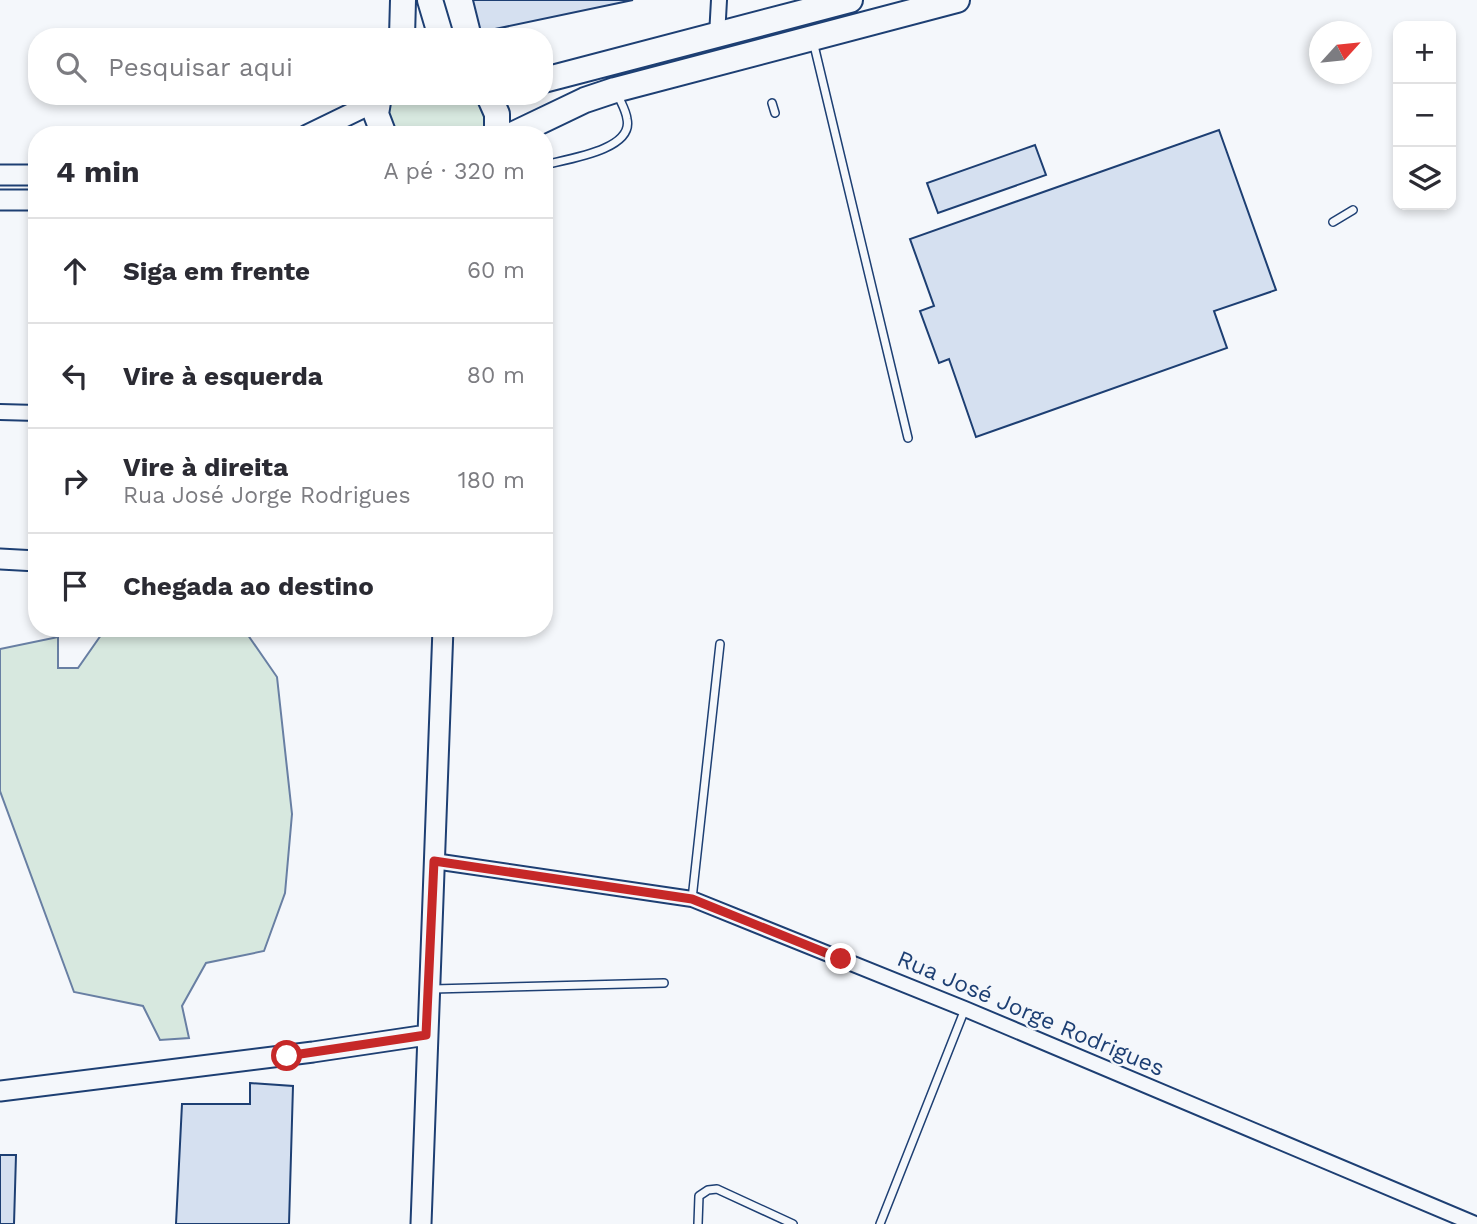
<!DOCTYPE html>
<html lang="pt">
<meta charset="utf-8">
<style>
:root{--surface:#fff;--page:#f2f2f3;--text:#2b2b33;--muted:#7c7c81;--line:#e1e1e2}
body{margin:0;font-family:"Work Sans",sans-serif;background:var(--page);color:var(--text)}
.controls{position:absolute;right:21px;top:21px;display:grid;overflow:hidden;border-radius:14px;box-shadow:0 4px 10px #0003}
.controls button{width:63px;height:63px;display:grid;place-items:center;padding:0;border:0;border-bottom:2px solid var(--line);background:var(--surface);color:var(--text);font:35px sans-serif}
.compass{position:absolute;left:1309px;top:21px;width:63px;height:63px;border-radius:50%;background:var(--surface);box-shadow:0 4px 10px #0003;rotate:63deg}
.stop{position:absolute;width:21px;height:21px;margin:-16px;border:5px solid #c62828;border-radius:50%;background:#fff}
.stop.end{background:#c62828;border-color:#fff;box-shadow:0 2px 7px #0008}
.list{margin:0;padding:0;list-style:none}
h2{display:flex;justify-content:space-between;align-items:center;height:91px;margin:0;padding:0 28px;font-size:30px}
h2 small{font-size:23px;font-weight:400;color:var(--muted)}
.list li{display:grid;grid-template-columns:46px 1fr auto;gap:21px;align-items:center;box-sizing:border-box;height:105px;padding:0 28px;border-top:2px solid var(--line)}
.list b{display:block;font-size:26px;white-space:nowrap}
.list p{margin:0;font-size:23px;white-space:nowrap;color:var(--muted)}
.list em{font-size:23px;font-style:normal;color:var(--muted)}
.icon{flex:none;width:38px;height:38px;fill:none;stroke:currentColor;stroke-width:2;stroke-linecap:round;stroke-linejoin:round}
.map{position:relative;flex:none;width:1477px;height:1224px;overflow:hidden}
.search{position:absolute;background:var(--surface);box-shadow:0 4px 10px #0003;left:28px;top:28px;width:525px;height:77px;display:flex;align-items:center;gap:18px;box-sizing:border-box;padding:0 24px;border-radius:28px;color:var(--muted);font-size:26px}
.panel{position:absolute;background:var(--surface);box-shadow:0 4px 10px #0003;left:28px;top:126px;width:525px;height:511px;border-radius:28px}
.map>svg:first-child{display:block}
</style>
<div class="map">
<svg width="1477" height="1224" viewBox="0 0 1477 1224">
<rect width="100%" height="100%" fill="#f4f7fb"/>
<path fill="#d7e8df" stroke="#687fa3" stroke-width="2" d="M389 96H476C486 108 486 120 485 135H397L387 116Z
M106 628H243L277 677 292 814 285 893 264 951 206 963 182 1006 189 1038 160 1040 143 1006 74 992 0 791V649L58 637V668H78Z"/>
<path fill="#d5e0f0" stroke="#1d3f73" stroke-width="2" d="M473 0H633L481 32Z
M1219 130 1276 290 1214 311 1227 348 976 437 949 359 939 363 920 311 934 306 910 239Z
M1035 145 1046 175 938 213 927 183Z
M250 1083 293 1086 289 1224H176L182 1104H250Z
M0 1155H16L14 1224H0Z"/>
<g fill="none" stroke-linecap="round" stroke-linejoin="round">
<defs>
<path id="lane" d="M813 41 908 438
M772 103 775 113
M544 165C567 159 634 150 627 119 626 110 620 101 617 93
M1333 222 1353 210
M692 899 720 644
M433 989 664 983
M698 1224 699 1196 708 1190 717 1189 793 1224
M880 1224 965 1009"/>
<path id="street" d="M717 36 719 0
M0 412 37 413
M434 861 692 899 965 1009 1475 1224"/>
<path id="secondary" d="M307 135 377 101
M0 175H37
M0 200H37
M0 559 37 561
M0 1091 313 1052 427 1035
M421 1224 443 628"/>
<path id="highway" d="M430 0 441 37
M402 37 403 0
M544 80 850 0
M379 96 376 114 384 135
M489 96 497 114V135
M512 135 585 100 615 90 957 0"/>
</defs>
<use href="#lane" stroke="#1d3f73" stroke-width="10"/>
<use href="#street" stroke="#1d3f73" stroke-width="18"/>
<use href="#secondary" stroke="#1d3f73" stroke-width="23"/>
<use href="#highway" stroke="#1d3f73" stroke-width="28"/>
<use href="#lane" stroke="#f4f7fb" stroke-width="7"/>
<use href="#street" stroke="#f4f7fb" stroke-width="14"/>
<use href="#secondary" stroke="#f4f7fb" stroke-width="19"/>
<use href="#highway" stroke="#f4f7fb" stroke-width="24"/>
</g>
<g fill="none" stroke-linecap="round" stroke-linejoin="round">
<path stroke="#c62828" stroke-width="9" d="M287 1056 426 1035 434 861 692 899 841 959"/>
</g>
<g text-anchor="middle" stroke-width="5" stroke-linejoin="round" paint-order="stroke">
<g font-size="23" fill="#1d3f73" stroke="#f4f7fb">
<text transform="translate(1031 1013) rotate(23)" y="8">Rua José Jorge Rodrigues</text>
</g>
</g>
</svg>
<div class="controls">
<button>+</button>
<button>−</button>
<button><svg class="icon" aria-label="layers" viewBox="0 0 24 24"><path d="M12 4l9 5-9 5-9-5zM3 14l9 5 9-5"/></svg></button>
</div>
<svg class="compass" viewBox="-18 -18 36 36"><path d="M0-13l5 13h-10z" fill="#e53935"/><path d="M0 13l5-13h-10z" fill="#7c7c81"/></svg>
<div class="stop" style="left:287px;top:1056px"></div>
<div class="stop end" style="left:841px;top:959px"></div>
<div class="search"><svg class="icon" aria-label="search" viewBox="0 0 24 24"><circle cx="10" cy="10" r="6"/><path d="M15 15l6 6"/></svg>Pesquisar aqui</div>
<section class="panel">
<h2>4 min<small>A pé · 320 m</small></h2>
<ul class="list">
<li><svg class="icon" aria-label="ahead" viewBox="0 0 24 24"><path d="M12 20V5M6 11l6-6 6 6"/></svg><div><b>Siga em frente</b></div><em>60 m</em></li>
<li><svg class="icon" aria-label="left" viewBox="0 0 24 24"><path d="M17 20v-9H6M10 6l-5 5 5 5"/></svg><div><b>Vire à esquerda</b></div><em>80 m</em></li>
<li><svg class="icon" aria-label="right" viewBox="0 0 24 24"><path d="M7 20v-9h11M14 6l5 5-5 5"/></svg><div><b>Vire à direita</b><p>Rua José Jorge Rodrigues</p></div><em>180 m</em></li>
<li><svg class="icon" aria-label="arrive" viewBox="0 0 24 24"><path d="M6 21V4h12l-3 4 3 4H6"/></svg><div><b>Chegada ao destino</b></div></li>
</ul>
</section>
</div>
